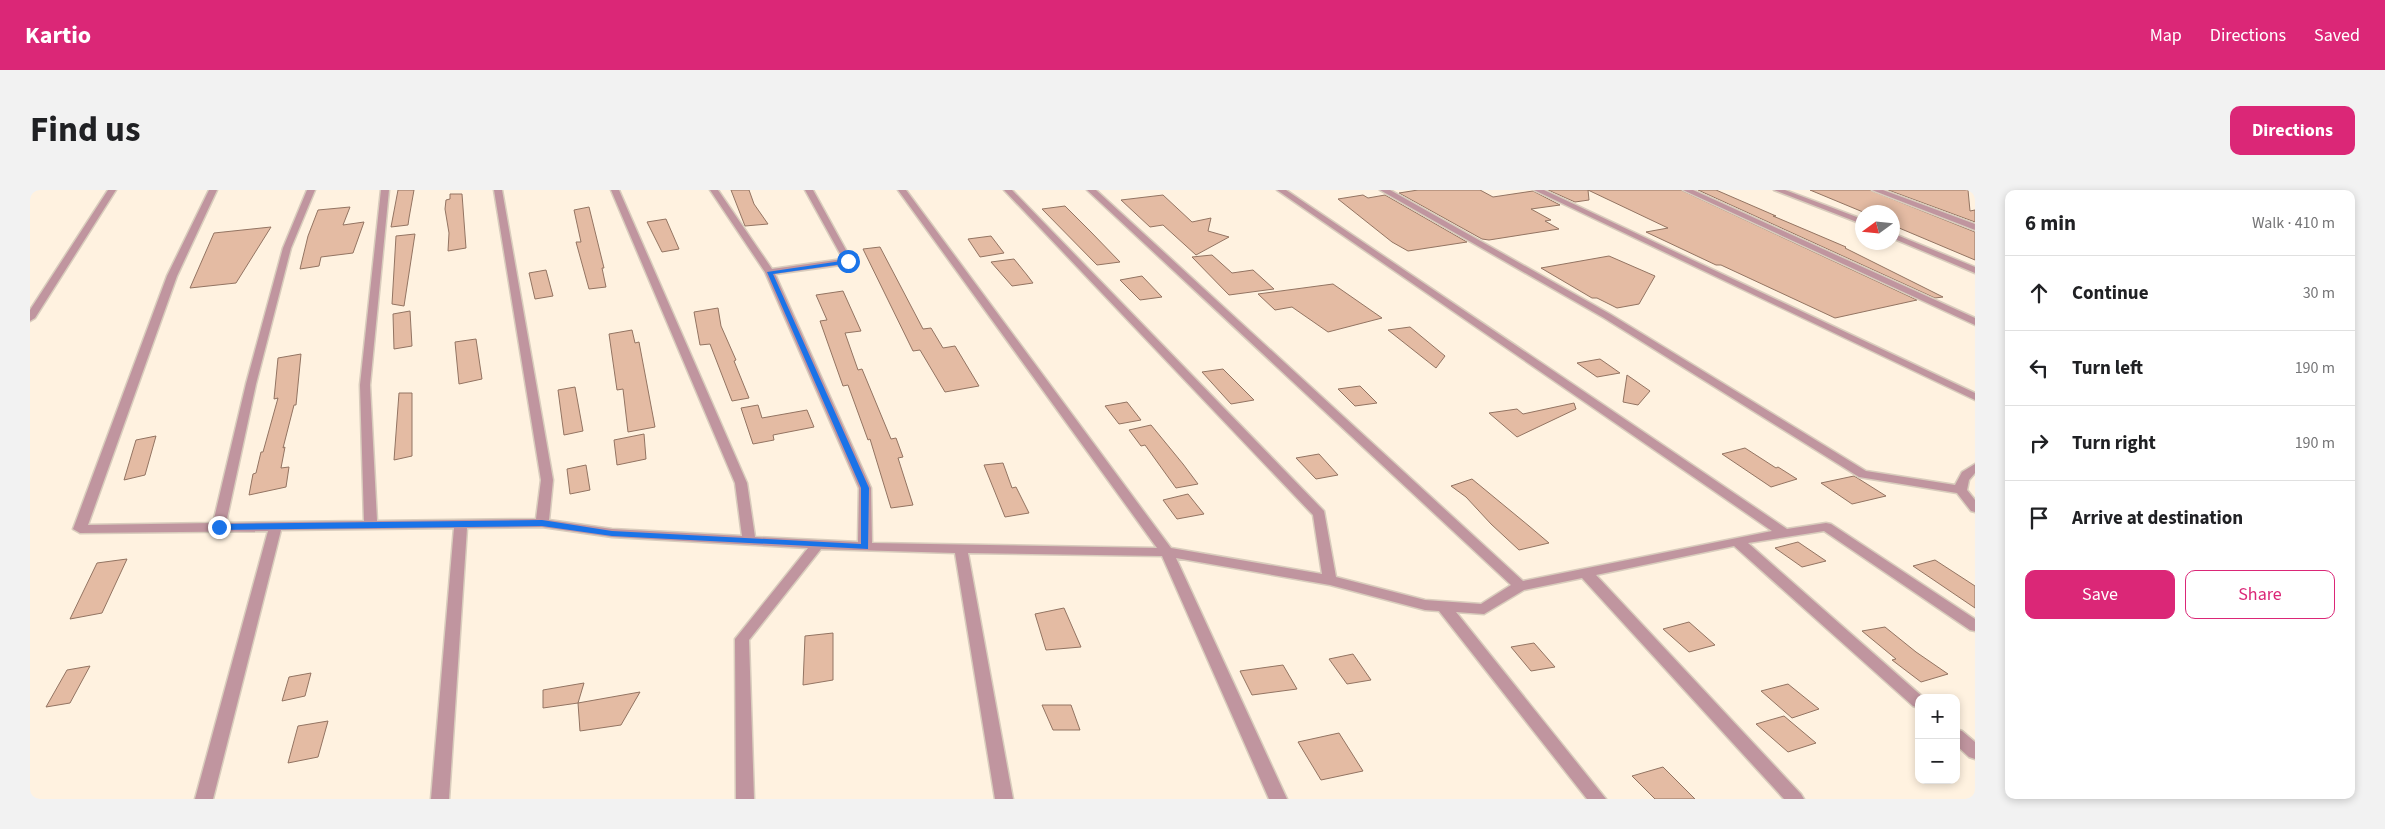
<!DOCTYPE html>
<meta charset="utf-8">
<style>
:root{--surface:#fff;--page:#f2f2f2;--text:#202124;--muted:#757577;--line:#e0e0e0;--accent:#db2777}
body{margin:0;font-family:"Source Sans 3",sans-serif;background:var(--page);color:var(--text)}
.controls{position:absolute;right:15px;bottom:15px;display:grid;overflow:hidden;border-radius:10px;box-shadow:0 2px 8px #0003}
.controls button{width:45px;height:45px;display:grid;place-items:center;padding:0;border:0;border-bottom:1px solid var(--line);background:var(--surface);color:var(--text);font:25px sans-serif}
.compass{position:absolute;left:1825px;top:15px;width:45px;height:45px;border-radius:50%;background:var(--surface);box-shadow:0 2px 8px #0003;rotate:255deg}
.stop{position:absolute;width:15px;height:15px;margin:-11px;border:4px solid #1a73e8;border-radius:50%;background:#fff}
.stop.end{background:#1a73e8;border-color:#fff;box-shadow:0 1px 5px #0008}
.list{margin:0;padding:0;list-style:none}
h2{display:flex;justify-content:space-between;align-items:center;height:65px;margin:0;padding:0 20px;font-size:21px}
h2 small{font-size:16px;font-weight:400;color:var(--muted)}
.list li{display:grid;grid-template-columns:32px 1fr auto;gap:15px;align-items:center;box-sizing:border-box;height:75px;padding:0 20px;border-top:1px solid var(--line)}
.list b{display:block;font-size:19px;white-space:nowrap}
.list em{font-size:16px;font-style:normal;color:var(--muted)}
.actions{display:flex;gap:10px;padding:15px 20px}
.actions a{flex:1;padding:11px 0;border:1px solid var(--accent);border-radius:10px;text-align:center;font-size:18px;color:var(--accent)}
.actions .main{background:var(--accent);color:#fff}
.icon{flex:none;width:28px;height:28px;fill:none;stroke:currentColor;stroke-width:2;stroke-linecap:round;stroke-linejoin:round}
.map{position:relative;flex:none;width:1945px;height:609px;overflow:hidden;border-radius:10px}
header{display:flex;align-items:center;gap:30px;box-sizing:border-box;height:70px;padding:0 25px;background:var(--accent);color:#fff}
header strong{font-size:24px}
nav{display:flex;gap:28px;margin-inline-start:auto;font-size:18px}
.intro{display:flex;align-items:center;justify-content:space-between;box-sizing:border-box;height:120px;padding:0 30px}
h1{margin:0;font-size:35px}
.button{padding:12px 22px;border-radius:10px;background:var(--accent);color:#fff;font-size:18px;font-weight:700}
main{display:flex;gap:30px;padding:0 30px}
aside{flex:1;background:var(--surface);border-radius:10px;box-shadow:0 2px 8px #0003}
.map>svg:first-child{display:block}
</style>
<header>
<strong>Kartio</strong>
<nav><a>Map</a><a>Directions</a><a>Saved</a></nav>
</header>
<div class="intro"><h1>Find us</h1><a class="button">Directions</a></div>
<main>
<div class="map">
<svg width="1945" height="609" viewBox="0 0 1945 609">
<rect width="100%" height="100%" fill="#fff2e0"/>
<path fill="#e4bba3" stroke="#937462" d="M368 0H384L379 28 378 35 361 37Z
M701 0H719L724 14 738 34 715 36Z
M1388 0H1450L1463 7 1503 1 1530 15 1501 19 1521 30 1515 31 1529 39 1459 50 1452 49 1369 3Z
M1518 0H1558L1559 10 1545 12Z
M1558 0H1651L1887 110 1805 128 1691 75H1686L1616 42 1638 38Z
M1668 0H1686L1746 26H1743L1816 57 1815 58 1913 107 1905 108Z
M1780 0H1840L1945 42V70L1862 35V22H1833Z
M1858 0H1938L1940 21 1945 20V32Z
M420 4H432L436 58 418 61 419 43 415 19 416 10 420 9Z
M1133 5 1162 32 1181 28 1178 41 1199 47 1166 65 1133 35 1120 37 1091 10Z
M1333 5 1338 8 1355 5 1437 52 1378 61 1362 52 1308 9Z
M1035 16 1061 42 1090 72 1067 75 1012 19Z
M320 17 313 35 334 32 323 63 291 67 289 76 270 79 278 46 288 20Z
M559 17 574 78H572L576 97 559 99 546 52H551L544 20Z
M636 29 649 59 632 62 617 32Z
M241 37 206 93 160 98 184 43Z
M385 44 374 116 362 114 366 46Z
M961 46 974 63 950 67 938 49Z
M850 57 893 139 901 138 913 158 925 156 949 196 915 202 890 160 883 161 833 59Z
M1182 65 1202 83 1223 80 1244 99 1199 105 1162 67Z
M1579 66 1625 86 1609 114 1587 118 1567 108H1562L1511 78Z
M984 69 997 85 1003 93 982 96 961 72Z
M516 80 523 106 505 109 499 83Z
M1112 86 1132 107 1110 110 1090 90Z
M1303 94 1352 128 1298 142 1262 117 1245 120 1228 104Z
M813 101 831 141 815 143 828 180 832 179 861 249 866 248 873 267 868 268 883 315 861 318 840 249 838 250 818 195 813 196 790 131 797 130 786 105Z
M688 118 691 136 706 170 704 171 719 208 702 211 680 154 670 155 664 122Z
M380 121 382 156 364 159 363 124Z
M1380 137 1415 166 1406 178 1358 140Z
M602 140 605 153 609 152 625 237 598 242 593 199 587 200 579 144Z
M446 149 452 189 429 194 425 152Z
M271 164 266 215H264L253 258 255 257 251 278 259 277 256 297 219 305 223 284 226 283 231 262H233L248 208 244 209 248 168Z
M1570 169 1590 183 1567 187 1547 173Z
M1193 179 1224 210 1201 214 1172 182Z
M1597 185 1620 201 1608 215 1593 212Z
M1330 196 1347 213 1325 216 1308 199Z
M545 197 553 241 534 245 528 200Z
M369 203H382V266L364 270Z
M1097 212 1111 230 1089 234 1075 216Z
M1544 213 1546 219 1487 247 1459 223 1487 219 1493 224Z
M728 215 732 228 777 220 784 237 743 245 744 250 723 254 711 218Z
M1121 235 1153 274 1168 294 1146 298 1115 255 1111 256 1099 240Z
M614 244 616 269 587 275 584 250Z
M126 246 115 285 94 290 106 250Z
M1715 258 1746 278 1748 277 1767 289 1741 297 1692 264Z
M1289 264 1308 285 1286 289 1266 268Z
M973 273 982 298 986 297 999 323 975 327 954 275Z
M556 275 560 300 540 304 537 279Z
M1824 286 1829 289 1856 306 1822 314 1791 293Z
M1442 289 1499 336 1519 353 1489 360 1461 334 1436 307 1421 296Z
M1158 304 1174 324 1147 329 1133 310Z
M1768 352 1796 371 1772 377 1745 358Z
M97 369 72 423 40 429 67 373Z
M1905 370 1945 396V418L1883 376Z
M1034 418 1051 457 1016 460 1005 424Z
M1659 432 1685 455 1659 462 1633 439Z
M1855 437 1886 462 1918 484 1891 492 1862 470 1866 469 1832 441Z
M803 443V490L773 495 775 446Z
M1504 453 1525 477 1501 481 1481 457Z
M1323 464 1341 490 1317 494 1299 469Z
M1253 475 1267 499 1222 505 1210 481Z
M60 476 40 513 16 517 37 480Z
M281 483 275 506 252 511 259 487Z
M554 493 548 513 513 518V500Z
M1758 494 1789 519 1762 528 1731 501Z
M610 502 591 535 550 541 548 513Z
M1012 515H1041L1050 540H1023Z
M1754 526 1786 553 1758 562 1726 534Z
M298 531 288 567 258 573 268 536Z
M1309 543 1333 581 1291 590 1268 552Z
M1633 577 1665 609H1625L1602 586Z"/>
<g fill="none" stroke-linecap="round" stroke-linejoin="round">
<defs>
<path id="minor" d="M78 0H86L5 128 0 131V120Z
M179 0H187L147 86 58 335 183 333 216 194 253 58 277 0H285L261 58 226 194 196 333 334 331 330 195 351 0H359L340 195 347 331 506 329 511 290 464 0H472L523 290 519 330 582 339 712 346 705 293 581 0H589L717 293 725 347 828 352 829 298 735 82 680 0H688L742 79 813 69 775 0H783L822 71 818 74 745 84 841 298 842 353 1127 358 868 0H876L1141 358 1292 384 1283 325 974 0H982L1294 321 1306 387 1395 410 1451 414 1481 395 1057 0H1066L1493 391 1742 341 1247 0H1256L1757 339 1796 333 1801 334 1945 429V441L1940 440 1794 341 1718 353 1894 508H1889V518L1883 516 1704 356 1566 385 1771 604 1774 609H1754L1552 388 1494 400 1454 424 1426 422 1576 609H1557L1409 421 1395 420 1300 395 1146 368 1257 609H1239L1132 366 938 363 983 609H965L925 363 791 359 719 450 724 609H706L705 449 778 358 582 347 512 337 437 338 419 609H401L424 338 251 340 183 609H165L238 341 50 343 43 339 137 86Z
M1350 0H1360L1580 124 1836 281 1925 295 1932 282 1945 274V283L1939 290 1937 300 1945 310V322L1941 321 1927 303 1829 287 1574 128Z
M1504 0H1514L1945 203V210Z
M1653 0H1663L1945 128V135Z
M1744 0H1755L1832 29V34Z
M1842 0H1853L1945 34V40Z
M1862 43 1945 77V83L1862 48Z
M1926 539 1932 541 1945 552V569L1939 567 1926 555Z"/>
</defs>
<use href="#minor" stroke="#d9cdbd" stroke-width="3"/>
<use href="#minor" fill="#c0959f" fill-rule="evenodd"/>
</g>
<path fill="#1a73e8" d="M818 70 820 73 743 84 839 298 838 359 582 346 512 336 189 340 185 337 189 334 512 330 582 341 831 354V298L737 82Z"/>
</svg>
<div class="controls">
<button>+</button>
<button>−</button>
</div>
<svg class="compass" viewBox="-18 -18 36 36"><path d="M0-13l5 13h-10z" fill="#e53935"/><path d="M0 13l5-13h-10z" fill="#757577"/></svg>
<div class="stop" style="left:818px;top:71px"></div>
<div class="stop end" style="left:189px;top:337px"></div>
</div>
<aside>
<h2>6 min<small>Walk · 410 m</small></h2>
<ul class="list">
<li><svg class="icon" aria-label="ahead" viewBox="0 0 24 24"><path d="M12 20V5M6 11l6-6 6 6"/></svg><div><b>Continue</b></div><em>30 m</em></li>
<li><svg class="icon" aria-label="left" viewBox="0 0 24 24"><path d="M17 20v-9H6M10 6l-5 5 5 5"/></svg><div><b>Turn left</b></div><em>190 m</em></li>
<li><svg class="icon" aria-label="right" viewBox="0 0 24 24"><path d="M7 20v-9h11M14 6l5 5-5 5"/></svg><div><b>Turn right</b></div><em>190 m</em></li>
<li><svg class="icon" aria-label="arrive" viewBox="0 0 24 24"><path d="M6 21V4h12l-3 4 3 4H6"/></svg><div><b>Arrive at destination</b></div></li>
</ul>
<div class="actions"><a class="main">Save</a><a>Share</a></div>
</aside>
</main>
